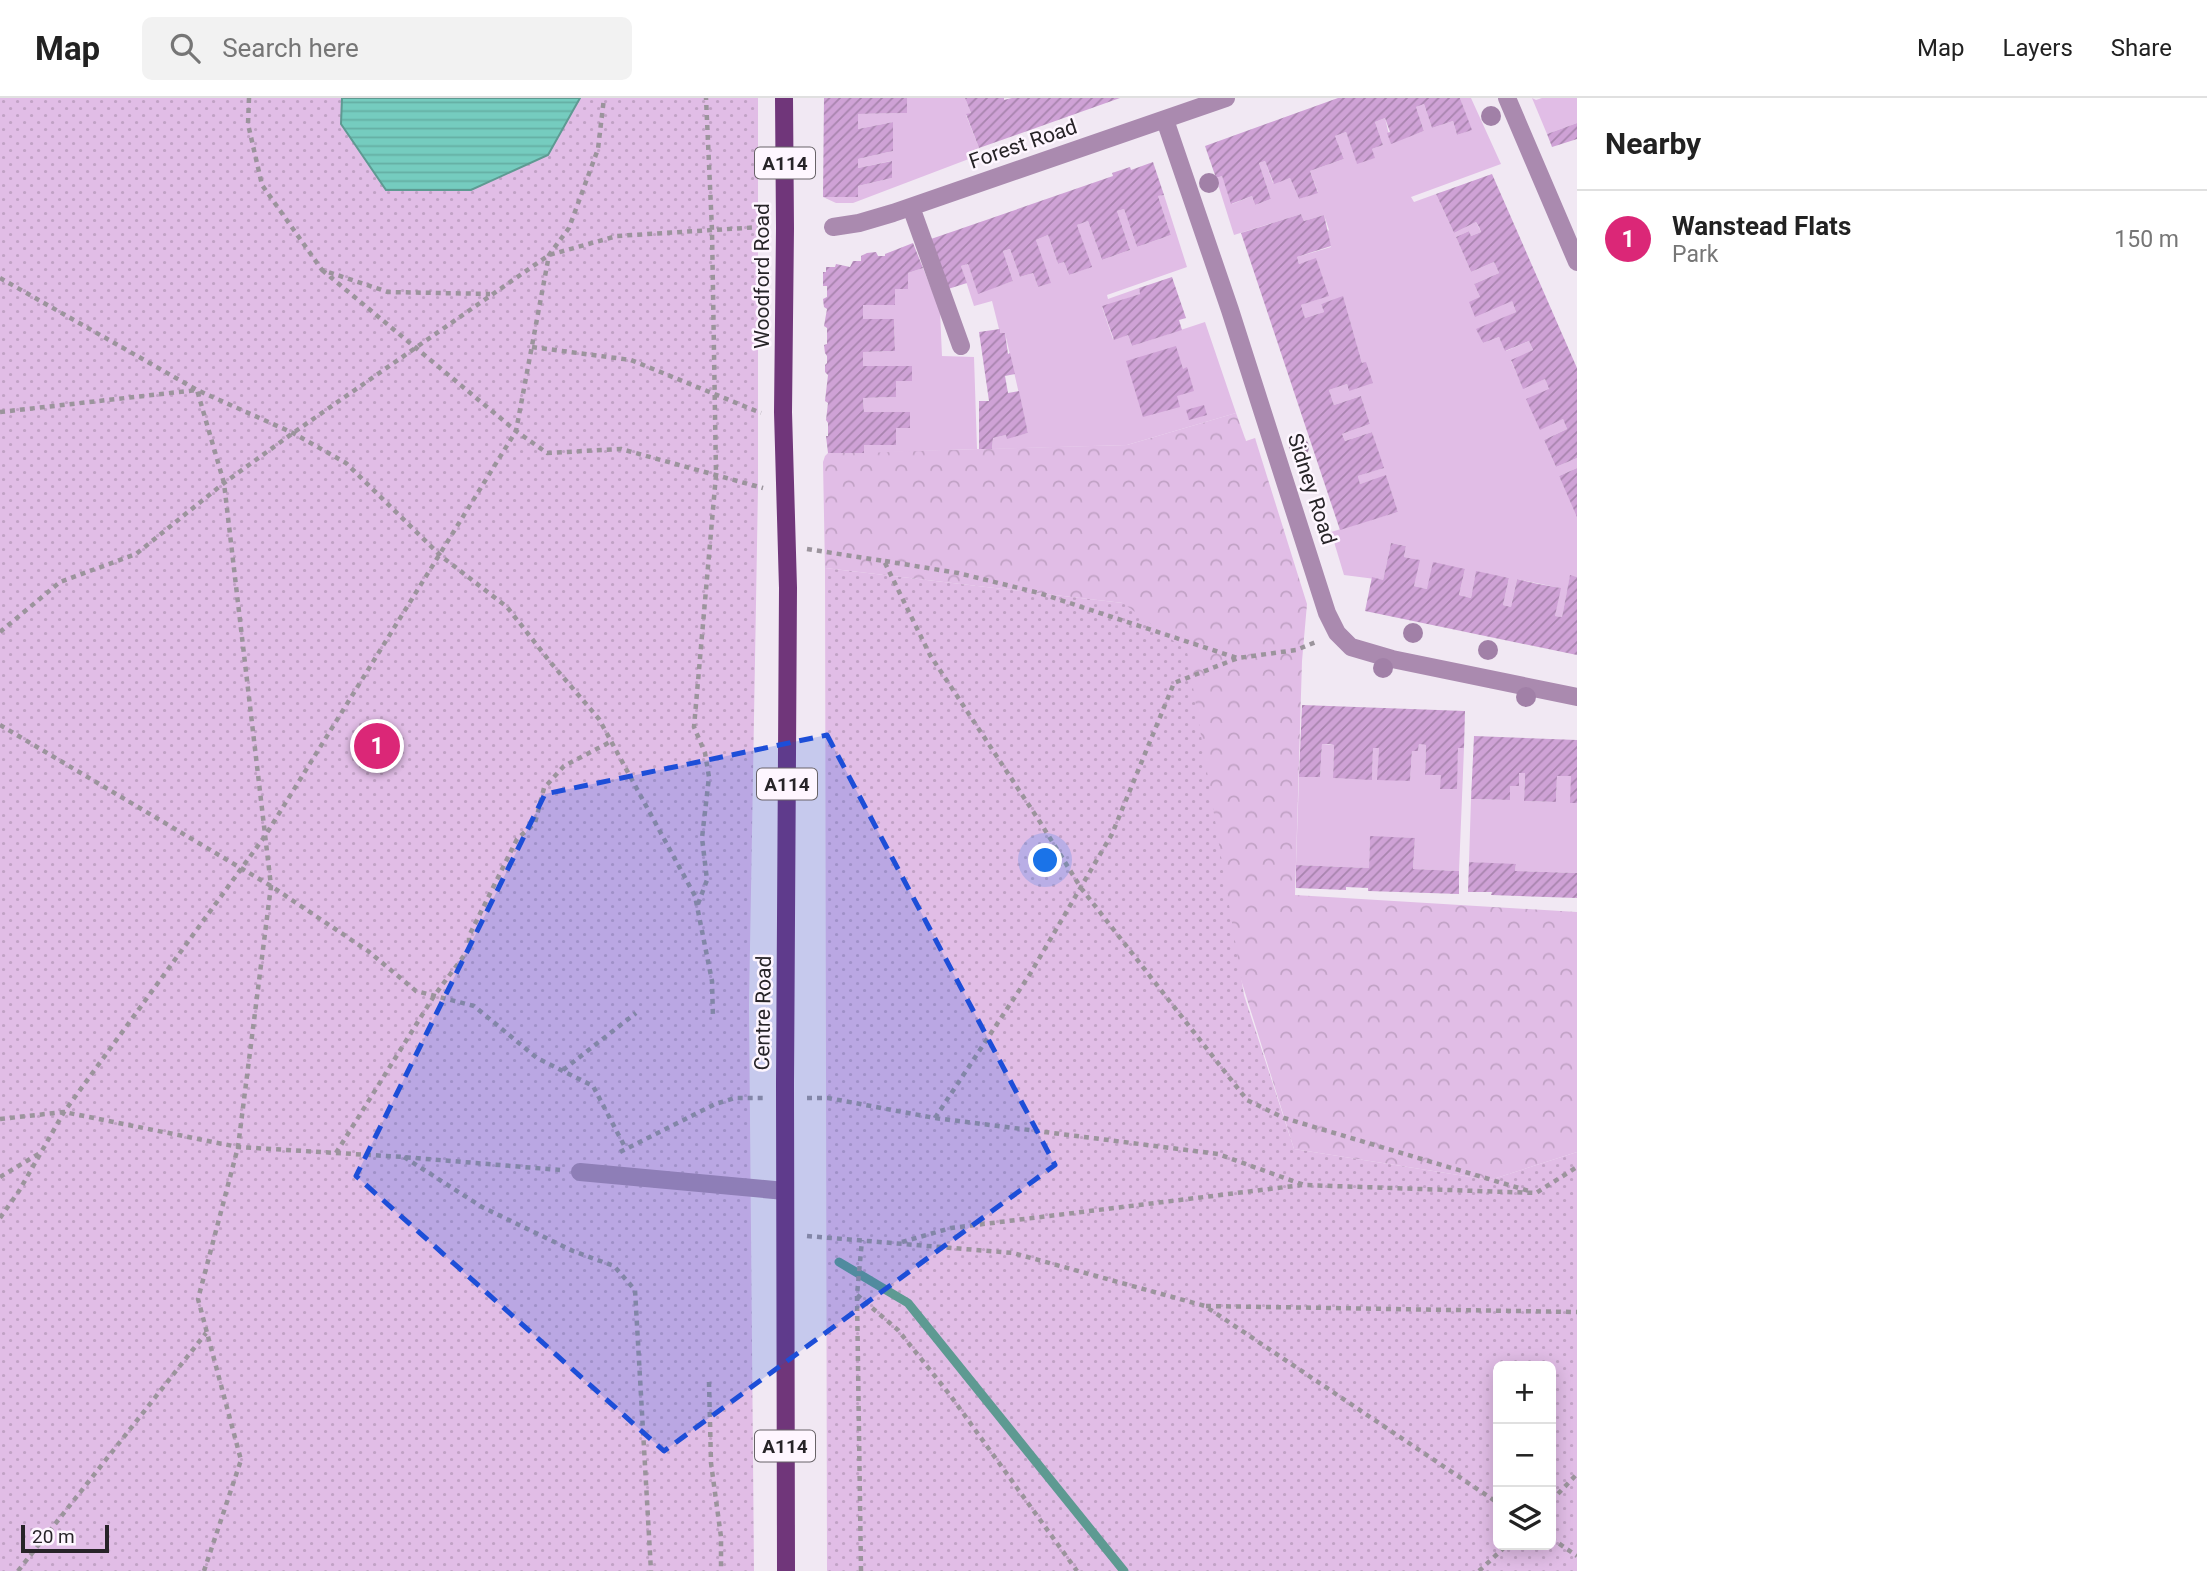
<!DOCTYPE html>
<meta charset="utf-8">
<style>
:root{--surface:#fff;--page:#f2f2f2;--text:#222;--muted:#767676;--line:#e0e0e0;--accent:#db2777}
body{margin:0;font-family:Roboto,sans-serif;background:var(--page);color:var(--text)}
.controls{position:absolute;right:21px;bottom:21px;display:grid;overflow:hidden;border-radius:10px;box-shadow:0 4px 18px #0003}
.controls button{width:63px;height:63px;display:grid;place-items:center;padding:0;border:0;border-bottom:2px solid var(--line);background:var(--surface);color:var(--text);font:35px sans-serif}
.scale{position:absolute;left:21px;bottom:18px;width:88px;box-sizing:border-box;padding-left:7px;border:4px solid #272428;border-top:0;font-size:19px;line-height:24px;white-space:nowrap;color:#272428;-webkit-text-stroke:5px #fef6ff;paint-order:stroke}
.you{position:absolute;left:1046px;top:763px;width:24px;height:24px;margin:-18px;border:5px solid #fff;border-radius:50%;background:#1a73e8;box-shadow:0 0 0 10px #1a73e833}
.badge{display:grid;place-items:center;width:46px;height:46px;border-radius:50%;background:var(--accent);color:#fff;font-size:23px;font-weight:700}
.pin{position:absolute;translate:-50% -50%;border:4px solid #fff;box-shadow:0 2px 7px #0006}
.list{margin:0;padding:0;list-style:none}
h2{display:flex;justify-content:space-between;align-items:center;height:91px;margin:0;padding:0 28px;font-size:30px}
h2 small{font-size:23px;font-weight:400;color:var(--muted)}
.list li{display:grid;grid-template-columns:46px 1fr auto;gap:21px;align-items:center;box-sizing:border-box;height:98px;padding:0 28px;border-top:2px solid var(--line)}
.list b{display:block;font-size:26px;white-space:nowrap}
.list p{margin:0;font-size:23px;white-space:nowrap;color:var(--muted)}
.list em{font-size:23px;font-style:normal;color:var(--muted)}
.icon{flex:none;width:38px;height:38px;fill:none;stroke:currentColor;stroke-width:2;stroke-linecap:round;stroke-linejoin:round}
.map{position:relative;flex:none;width:1577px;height:1473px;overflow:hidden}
header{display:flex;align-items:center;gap:42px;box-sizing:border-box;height:98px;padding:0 35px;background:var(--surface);border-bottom:2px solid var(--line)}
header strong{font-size:33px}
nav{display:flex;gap:38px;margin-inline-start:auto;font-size:24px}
.search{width:490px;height:63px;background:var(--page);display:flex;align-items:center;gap:18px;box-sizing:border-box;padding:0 24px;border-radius:10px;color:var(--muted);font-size:26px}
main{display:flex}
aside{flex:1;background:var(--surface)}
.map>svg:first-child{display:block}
</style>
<header>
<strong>Map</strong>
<div class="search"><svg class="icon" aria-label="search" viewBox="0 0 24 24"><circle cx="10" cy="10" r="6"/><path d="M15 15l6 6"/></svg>Search here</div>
<nav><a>Map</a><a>Layers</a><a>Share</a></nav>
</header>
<main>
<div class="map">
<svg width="1577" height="1473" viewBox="0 0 1577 1473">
<defs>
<pattern id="forest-crowns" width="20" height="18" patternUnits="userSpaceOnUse" patternTransform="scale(1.75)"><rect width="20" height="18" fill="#e1bde6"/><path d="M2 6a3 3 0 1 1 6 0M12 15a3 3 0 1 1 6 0" fill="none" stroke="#c1a2c5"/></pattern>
<pattern id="park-dots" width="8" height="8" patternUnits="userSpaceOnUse" patternTransform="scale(1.75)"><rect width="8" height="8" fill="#e1bde6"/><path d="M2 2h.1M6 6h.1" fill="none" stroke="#c1a2c5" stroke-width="1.8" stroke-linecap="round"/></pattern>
<pattern id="water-rules" width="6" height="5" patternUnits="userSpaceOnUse" patternTransform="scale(1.75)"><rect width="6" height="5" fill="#75ccbf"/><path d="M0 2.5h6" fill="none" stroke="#65afa4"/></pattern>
<pattern id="building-hatch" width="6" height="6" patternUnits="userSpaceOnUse" patternTransform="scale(1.75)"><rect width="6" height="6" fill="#cfa2d6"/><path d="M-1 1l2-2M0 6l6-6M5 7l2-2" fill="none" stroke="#a884ae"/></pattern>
</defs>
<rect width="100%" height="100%" fill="#f1e8f3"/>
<path fill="url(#forest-crowns)" d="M1236 315 1246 343 1255 340 1307 506 1302 563 1295 797 1577 814V1054L1490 1082 1294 1051 1123 505 825 470 823 364 825 358 828 355 1127 347Z"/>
<path fill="url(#park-dots)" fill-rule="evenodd" d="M0 0H758V390L749 907 754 1473H0Z
M825 470 1123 505 1187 553 1244 897 1294 1051 1490 1082 1577 1054V1473H827ZM1498 1268H1551V1447H1498Z"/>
<path fill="#e1bde6" d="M907 0H965L971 15 966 17 979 50 972 53 974 59 853 105H836L823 99H858V88L892 80 891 63 858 70V61L893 53V24L858 31V16L907 15Z
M1460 0H1471L1501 66 1411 99 1414 104 1436 96 1454 135 1476 124 1481 134 1471 138 1469 133 1456 139 1471 174 1494 164 1499 175 1474 186 1480 199 1512 203 1516 214 1477 232 1483 245 1499 239 1506 253 1529 243 1533 252 1511 263 1523 290 1545 281 1549 291 1540 331 1563 321 1567 331 1544 342 1556 369 1577 360V370L1559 378 1577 417V479L1570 478 1562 519 1555 518 1560 490 1517 481 1511 509 1503 507 1509 480 1476 474 1471 500 1459 497 1465 471 1427 491 1414 488 1419 462 1404 459 1406 448 1391 445 1383 482 1344 477 1331 434 1398 414 1386 378 1360 386 1358 378 1383 370 1372 334 1345 343 1342 336 1370 326 1361 298 1334 307 1329 292 1347 286 1349 293 1362 265 1343 199 1321 206 1324 214 1305 220 1301 207 1328 198 1316 161 1299 166 1297 159 1331 149 1327 134 1329 132 1324 117 1304 123 1301 116 1234 137 1216 80 1222 78 1232 106 1252 98 1255 107 1271 101 1259 65 1265 63 1273 85 1290 80 1299 101 1318 94 1310 73 1344 61 1335 38 1346 34 1357 65 1374 60 1372 51 1383 47 1375 24 1385 20 1391 45 1424 33 1416 9 1424 6 1432 30 1453 23 1457 37 1471 32Z
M1532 0 1536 2 1542 0H1577V25L1547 36Z
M1164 97 1187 169 1107 197 1108 201 1139 190 1140 196 1102 209 1113 241 1128 237 1132 248 1205 224 1236 315 1127 347 992 351 993 340 1006 337 1008 340 1028 335 1005 235H1000L992 203 974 208 961 168 968 166 978 195 1013 183 1003 153 1010 151 1020 179 1033 175 1038 189 1050 185 1036 142 1048 137 1058 166 1064 164 1069 177 1091 169 1077 127 1088 123 1102 162 1130 152 1117 113 1124 111 1137 149 1171 137 1158 98Z
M923 170 940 213 942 258 974 259 977 351 864 355V347H895L896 330H910V314H864L863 300 895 299 896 283 912 282V268H863V254L895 253 894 221H863V207H895V191H908V175Z
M1322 646 1334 647 1333 680 1372 681 1373 650H1379L1378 681 1410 683 1412 653H1418L1419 646 1426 647 1425 676 1441 677V691H1456L1458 650H1464L1459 773 1413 771 1415 740 1370 739 1369 770 1296 767 1299 679H1320Z
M1519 675H1525L1524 703 1556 704 1557 678H1571L1577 705V775L1515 773 1516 767 1469 764 1471 701 1510 702V688H1519Z"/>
<path fill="url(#water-rules)" stroke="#5e9a92" stroke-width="2" d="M342 0H580L548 57 471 92H386L341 26Z"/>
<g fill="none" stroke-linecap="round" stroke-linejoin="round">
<path stroke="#5e9a92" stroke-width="9" d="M839 1164 908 1205 1124 1473"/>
</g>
<path fill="url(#building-hatch)" d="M824 0H907V15L858 16V31L893 24V53L858 61V70L892 63V80L858 88V99H823Z
M965 0H1004V2L1012 0H1120L979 50 966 16 971 15Z
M1338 0H1460L1472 32 1457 37 1453 23 1432 30 1424 6 1416 9 1424 33 1391 46 1387 35 1390 34 1385 20 1375 24 1383 47 1372 51 1375 60 1357 66 1346 34 1335 38 1344 61 1310 73 1318 95 1299 101 1290 80 1274 86 1265 63 1259 65 1271 101 1255 107 1252 98 1231 106 1222 78 1216 80 1205 48Z
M1577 25V41L1552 49 1547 36Z
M1153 64 1164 97 1158 98 1171 137 1137 149 1124 111 1117 113 1130 152 1102 162 1088 123 1077 127 1092 169 1069 177 1064 164 1058 166 1048 137 1036 142 1051 185 1038 189 1033 175 1020 179 1010 151 1003 153 1013 183 978 196 968 166 961 168 967 185 948 191 931 141 1113 78 1112 75 1130 69 1131 72Z
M1492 76 1577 270V360L1556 369 1544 342 1567 331 1563 321 1540 332 1526 301 1549 291 1545 281 1523 291 1511 262 1533 252 1529 243 1505 253 1499 239 1483 245 1476 231 1516 214 1512 203 1475 219 1469 204 1480 199 1474 186 1499 175 1494 164 1471 174 1456 139 1469 133 1471 138 1481 134 1479 129 1476 124 1454 135 1436 96Z
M1301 116 1304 123 1324 117 1331 148 1297 159 1299 166 1316 160 1329 198 1301 207 1305 220 1324 214 1321 206 1343 198 1362 265 1366 264 1373 285 1349 293 1347 286 1329 292 1334 307 1361 298 1370 326 1342 336 1345 343 1372 334 1384 370 1358 378 1360 386 1386 377 1398 414 1340 432 1241 135Z
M913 145 923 170 908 175V191H895V207H863V221H894L895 253 863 254V268H912V283H896V299L863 300 864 314H910V330H896V347H864V355H828L826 338H828V325L826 322 828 305 825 303 828 277 825 274V267L827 265V258L825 255 824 247 827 246V230L824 228 827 211 824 209 823 201 827 199V188H823V174H826V169H835L836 166 850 169 853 163H861V158L867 155 876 154 878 158H885V156Z
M1172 179 1186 220 1179 222 1182 232 1132 248 1128 237 1114 242 1102 208 1140 196 1139 190Z
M1000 231V235H1005L1008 256 1010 255 1015 276 1005 278 1008 295 1019 293 1028 335 1007 341 1006 337 993 340 992 351H979V303H989L979 234Z
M1176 248 1183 271 1187 269 1194 293 1177 298 1180 309 1143 319 1126 263Z
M1204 307 1207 317 1189 322 1186 312Z
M1577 370V419L1559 378Z
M1391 445 1406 448 1404 459 1420 462 1414 488 1427 491 1433 464 1465 471 1459 497 1471 500 1476 473 1509 480 1503 507 1511 509 1517 481 1538 486 1561 490 1555 518 1562 519 1570 477 1577 479V557L1365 513 1372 479 1383 482Z
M1302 607 1465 613 1464 650H1458L1457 691H1440L1441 677H1425L1426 647 1419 646 1418 653H1412L1410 683 1377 682 1379 650H1373L1372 682 1333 680 1334 647 1329 646H1322L1320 679H1299Z
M1474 638 1577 642V705H1570L1571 678H1557L1556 704 1524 703 1525 675H1519V688H1510V702L1471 701Z
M1370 738 1415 740 1413 771 1459 773V796L1368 793V790L1346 789V792L1296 790V767L1369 770Z
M1469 764 1516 766 1515 773 1577 775V800L1491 797 1492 794H1468Z"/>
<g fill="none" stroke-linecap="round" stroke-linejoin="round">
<path stroke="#9b949c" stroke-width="4.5" stroke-dasharray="5 5" stroke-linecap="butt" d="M249 0 248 26 262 87 322 172 388 194 490 196
M322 172 516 333 547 355 621 351 763 390
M0 180 197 292 293 335 346 365 441 458 507 509 551 565 599 621 695 798 712 883 713 920
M532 249 631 262 761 315
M0 314 197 292 224 385 271 788 238 1049 198 1201 241 1362 204 1473
M807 451 884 463 930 557 1040 724 1081 790 1247 1002 1284 1020 1529 1093
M885 463 958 475 1039 495 1237 560
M0 534 60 484 136 456 224 385 293 335 549 157 617 138 761 129
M0 627 271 788 368 853 416 893 474 908 537 960 593 988 626 1051
M698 806 707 782 702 740 709 679 705 655 694 629 716 377 712 132 706 0
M563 972 636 915
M807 1000H828L935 1020 1218 1056 1304 1087 1536 1095 1577 1069
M935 1020 1030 876 1112 736 1174 585 1238 560 1296 552 1316 544
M0 1021 64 1014 238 1049 403 1059 560 1072
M620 1054 715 1006 735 1000H764
M336 1055 434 898 469 851V838L517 741 535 725 544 690 564 668 612 643
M404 1059 482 1109 573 1153 614 1168 635 1192 651 1473
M0 1079 40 1055
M0 1120 19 1093 64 1014 265 738 516 333 549 157 569 130 598 51 604 0
M807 1138 1013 1155 1205 1208 1498 1405
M902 1144 951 1130 1302 1087
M857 1197 898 1232 950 1297 1077 1473
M1206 1208 1577 1214
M709 1284 711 1365 721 1439V1473
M1551 1403 1577 1376
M1551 1440 1577 1458
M18 1473 206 1235
M861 1473 857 1197 862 1142
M1479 1473 1507 1447"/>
<path stroke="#aa8aaf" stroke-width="18" d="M580 1074 785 1093"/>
<path stroke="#aa8aaf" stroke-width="18" d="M1507 0 1577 164
M1165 22 1230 212 1327 515 1337 535 1351 549 1392 561 1577 599
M911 109 961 248
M833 129 859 125 893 115 1226 0"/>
<path stroke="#70367a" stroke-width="18" d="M784 0 785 130 783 314 788 490 785 986 786 1473"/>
</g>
<g fill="#a180a7">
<circle cx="1491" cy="18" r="10"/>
<circle cx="1209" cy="85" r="10"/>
<circle cx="1299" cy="349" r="10"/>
<circle cx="1413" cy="535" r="10"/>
<circle cx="1488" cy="552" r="10"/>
<circle cx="1383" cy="570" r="10"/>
<circle cx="1526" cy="599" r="10"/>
</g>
<path fill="#1d4ed8" fill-opacity="0.2" stroke="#1d4ed8" stroke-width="5" stroke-dasharray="14 9" stroke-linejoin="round" d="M827 637 1055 1067 664 1353 356 1078 545 696Z"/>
<g text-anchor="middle" stroke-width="5" stroke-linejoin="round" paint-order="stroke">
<g fill="#fef6ff" stroke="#686368" stroke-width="2">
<rect x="755" y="49.5" width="60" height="31" rx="5"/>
<rect x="757" y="670.5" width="60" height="31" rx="5"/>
<rect x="755" y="1332.5" width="60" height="31" rx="5"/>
</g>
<g font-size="19" font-weight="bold" fill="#272428">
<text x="785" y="72">A114</text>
<text x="787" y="693">A114</text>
<text x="785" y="1355">A114</text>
</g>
<g font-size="21" fill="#272428" stroke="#fef6ff">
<text transform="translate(1023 46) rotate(-19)" y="7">Forest Road</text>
<text transform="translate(762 178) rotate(-90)" y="7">Woodford Road</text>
<text transform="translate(1312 391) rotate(72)" y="7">Sidney Road</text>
<text transform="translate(763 915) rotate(-89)" y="7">Centre Road</text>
</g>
</g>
</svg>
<div class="controls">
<button>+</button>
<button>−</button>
<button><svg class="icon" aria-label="layers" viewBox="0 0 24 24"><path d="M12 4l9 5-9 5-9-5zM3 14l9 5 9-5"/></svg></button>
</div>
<div class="scale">20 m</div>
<div class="you"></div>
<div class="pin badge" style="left:377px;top:648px">1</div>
</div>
<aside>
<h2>Nearby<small></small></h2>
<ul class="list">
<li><span class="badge">1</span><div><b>Wanstead Flats</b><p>Park</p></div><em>150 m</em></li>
</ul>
</aside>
</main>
